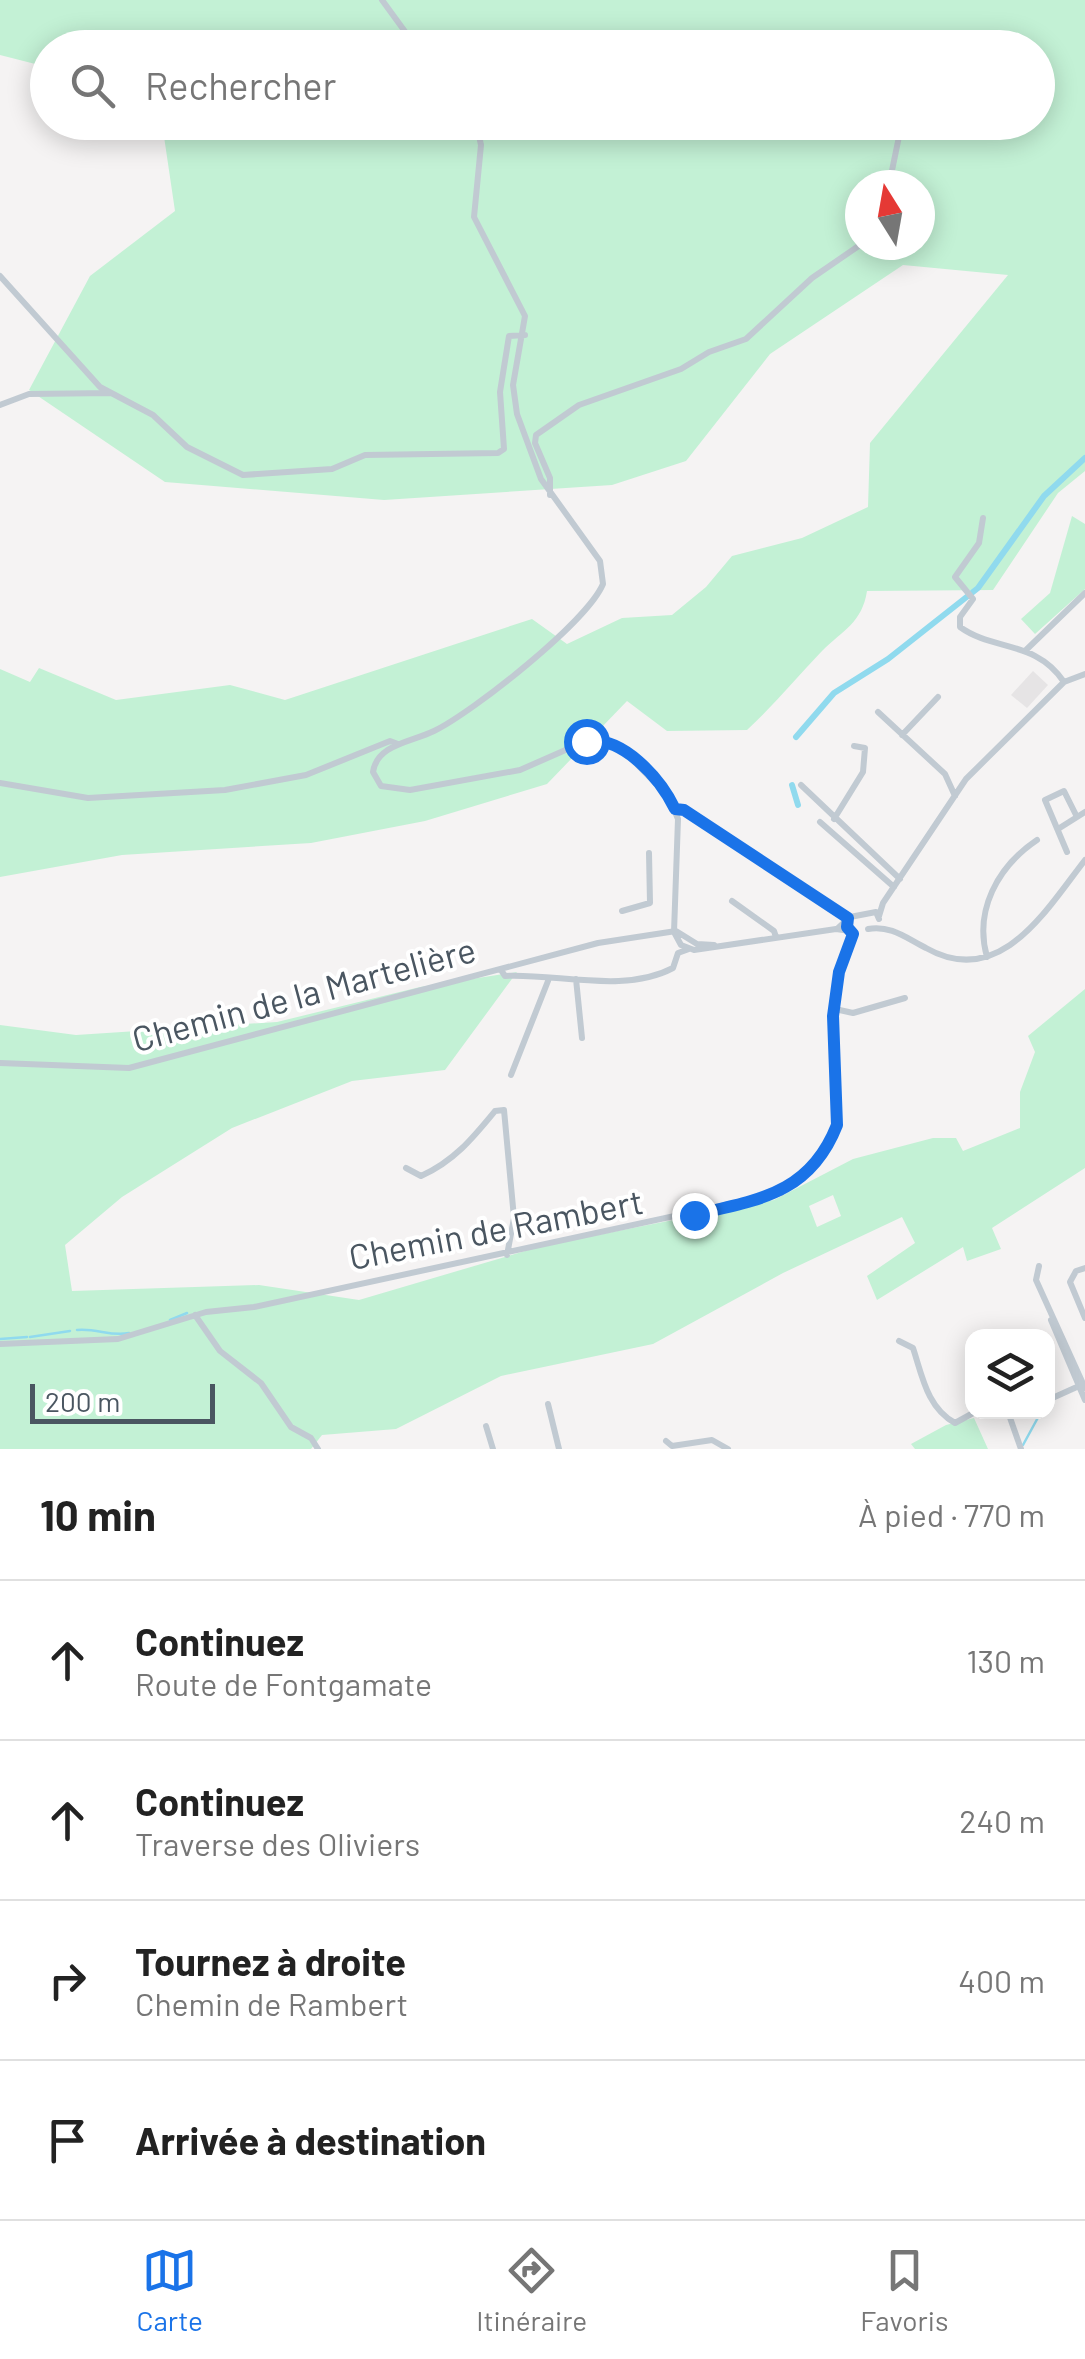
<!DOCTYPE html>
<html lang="fr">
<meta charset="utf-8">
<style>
:root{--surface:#fff;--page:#f6f6f6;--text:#222;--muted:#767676;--line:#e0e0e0;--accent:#1a73e8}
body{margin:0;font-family:Barlow,sans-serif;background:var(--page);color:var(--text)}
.controls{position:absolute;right:30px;bottom:30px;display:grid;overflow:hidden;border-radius:20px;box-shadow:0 5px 25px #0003}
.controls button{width:90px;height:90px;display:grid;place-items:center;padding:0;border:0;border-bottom:2px solid var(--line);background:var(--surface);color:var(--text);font:50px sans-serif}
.compass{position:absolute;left:845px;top:170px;width:90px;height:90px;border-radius:50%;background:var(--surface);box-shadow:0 5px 25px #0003;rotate:349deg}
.scale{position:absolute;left:30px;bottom:25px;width:185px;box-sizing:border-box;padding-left:10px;border:5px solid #4a5661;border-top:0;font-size:28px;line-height:35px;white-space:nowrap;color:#4a5661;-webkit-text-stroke:8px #fff;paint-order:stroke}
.stop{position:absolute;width:30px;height:30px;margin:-22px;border:8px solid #1a73e8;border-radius:50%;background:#fff}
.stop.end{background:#1a73e8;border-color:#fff;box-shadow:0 2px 10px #0008}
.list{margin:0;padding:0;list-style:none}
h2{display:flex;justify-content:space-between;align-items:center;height:130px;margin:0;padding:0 40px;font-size:42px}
h2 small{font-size:32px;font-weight:400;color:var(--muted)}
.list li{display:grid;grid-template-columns:65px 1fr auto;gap:30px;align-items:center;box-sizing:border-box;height:160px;padding:0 40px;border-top:2px solid var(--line)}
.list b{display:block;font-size:38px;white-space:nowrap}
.list p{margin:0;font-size:32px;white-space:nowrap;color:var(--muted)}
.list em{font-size:32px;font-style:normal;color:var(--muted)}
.icon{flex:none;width:55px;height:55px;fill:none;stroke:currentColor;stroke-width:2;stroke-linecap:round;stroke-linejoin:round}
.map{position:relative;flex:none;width:1085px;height:1449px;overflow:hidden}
.search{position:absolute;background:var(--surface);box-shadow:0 5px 25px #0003;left:30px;right:30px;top:30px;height:110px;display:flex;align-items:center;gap:25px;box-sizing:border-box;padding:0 35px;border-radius:55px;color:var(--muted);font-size:38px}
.sheet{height:770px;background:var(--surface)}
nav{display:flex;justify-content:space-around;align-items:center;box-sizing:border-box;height:140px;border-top:2px solid var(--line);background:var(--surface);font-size:28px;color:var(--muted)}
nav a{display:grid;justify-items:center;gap:5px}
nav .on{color:var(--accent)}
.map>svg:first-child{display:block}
</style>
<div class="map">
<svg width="1085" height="1449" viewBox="0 0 1085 1449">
<rect width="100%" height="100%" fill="#f5f3f3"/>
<path fill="#e6e4e5" d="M1033 671 1048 685 1027 708 1011 695Z"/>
<path fill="#c3f1d5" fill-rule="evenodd" d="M0 0H1085V471L1058 493 993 590 867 591C862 623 843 630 822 651 797 677 774 705 747 730L667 731 627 701 547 784 425 821 311 843 122 855 0 877V669L30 682 39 668 116 700 230 685 285 700 532 619 567 644 622 618 672 615 706 587 732 556 802 538 868 507 870 443 1008 275 903 265 770 354 686 461 612 485 384 500 165 482 29 390 90 276 175 211 162 123 1038 122V48H48L47 67 0 55ZM860 185H920V245H860Z
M1072 516 1085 524V589L1035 634 1021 619 1050 593Z
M517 972 445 1070 352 1081 232 1128 122 1197 65 1245 72 1291 259 1285 359 1300 542 1246 774 1200 853 1159 933 1138H956L963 1151 1020 1128V1092L1035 1052 1028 1036 1085 989V1168L992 1228 1001 1249 967 1261 963 1247 877 1300 867 1276 915 1243 902 1217 783 1273 653 1344 501 1376 396 1429 322 1435 311 1449H0V1025L76 1035 277 1022 420 987ZM833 1195 841 1216 817 1227 809 1206Z
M974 1418 988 1449H915L911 1444 946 1425Z"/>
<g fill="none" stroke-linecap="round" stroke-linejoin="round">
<path stroke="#90daee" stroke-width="2.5" d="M170 1320 187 1313
M77 1330C97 1328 111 1337 129 1333
M30 1337 70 1331
M0 1339 27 1337
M1023 1445 1041 1412"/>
<path stroke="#90daee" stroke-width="6" d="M796 737 834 693 888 659 978 588 1044 496 1085 458
M792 785 798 805"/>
<path stroke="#c1cad2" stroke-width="6" d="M382 0 417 48
M947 48 949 45
M476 122 481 145 474 217 525 316 513 385 517 414 541 479 600 561 603 584C587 622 473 712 434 731 412 742 377 744 373 772L381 786 410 790 520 770 586 741 619 746 669 797 678 819 674 932
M889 185 902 122
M0 276 100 387 153 415 187 447 243 475 332 469 365 455 498 453 504 449 500 392 509 336 525 335
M0 405 29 394 111 393
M550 495V478L535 443 536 435 579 405 681 369 709 352 746 339 812 278 860 245
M983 518 979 543 955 577 973 599 960 617V627C993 651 1036 640 1064 682
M1026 650 1085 593
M878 712 945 774 955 796
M902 735 938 697
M0 783 88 798 225 790 306 775 390 741 398 744
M801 785 900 879
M675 809 684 810 848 918
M834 819 863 772 865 748 854 746
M820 822 894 887
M1058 829 1085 812
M1067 852 1045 800 1064 791 1077 817
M732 901 774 931 776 937
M622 911 650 903 649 853
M879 916 883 903 966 779 1064 682 1085 674
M837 929 850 917 876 912 879 919
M868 929C891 925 906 938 926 948 1000 990 1046 910 1085 860
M674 932 681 945 694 950 836 929 850 931
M987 957C974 911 997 867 1037 840
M501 970 505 976C556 973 624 994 673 968L678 953 689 949
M576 979 582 1038
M835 1009 853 1013 905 998
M0 1063 129 1068 598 943 676 931 697 944 714 945
M511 1075 548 981
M406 1168 421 1176C454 1161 472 1139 495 1111L504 1110 514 1218 507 1255
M1039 1266 1036 1280 1085 1388
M1085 1268 1076 1271 1070 1282 1085 1318
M195 1315 220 1351 261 1383 291 1427 311 1438 318 1449
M1051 1320 1085 1400
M899 1341 913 1348C922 1375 927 1408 955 1423L975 1412
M0 1344 118 1339 206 1312 254 1307 781 1193 819 1156 837 1125 833 1016 839 972 853 933
M1048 1400 1079 1386
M548 1404 559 1449
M1008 1412 1021 1449
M486 1426 493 1449
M666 1441 672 1446 712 1440 728 1449"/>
</g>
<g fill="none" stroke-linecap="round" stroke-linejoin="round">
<path stroke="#1a73e8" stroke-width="12" d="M586 741C623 736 660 778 675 809L684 810 848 918 847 927 853 934 839 972 833 1016 837 1125C810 1194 758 1200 694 1215"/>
</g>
<g text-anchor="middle" stroke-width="8" stroke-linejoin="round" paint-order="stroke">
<g font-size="35" fill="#4a5661" stroke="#fff">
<text transform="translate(304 995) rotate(-15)" y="12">Chemin de la Martelière</text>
<text transform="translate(496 1230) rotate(-11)" y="12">Chemin de Rambert</text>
</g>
</g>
</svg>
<div class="controls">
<button><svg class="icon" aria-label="layers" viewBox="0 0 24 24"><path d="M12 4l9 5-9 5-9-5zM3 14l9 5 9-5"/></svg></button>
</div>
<svg class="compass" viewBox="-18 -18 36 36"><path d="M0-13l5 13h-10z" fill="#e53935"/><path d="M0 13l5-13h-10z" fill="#767676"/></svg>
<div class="scale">200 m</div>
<div class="stop" style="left:586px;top:741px"></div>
<div class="stop end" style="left:694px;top:1215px"></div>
<div class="search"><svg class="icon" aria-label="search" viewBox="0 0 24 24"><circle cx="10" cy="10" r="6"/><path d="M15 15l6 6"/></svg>Rechercher</div>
</div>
<section class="sheet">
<h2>10 min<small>À pied · 770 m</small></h2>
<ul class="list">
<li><svg class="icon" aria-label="ahead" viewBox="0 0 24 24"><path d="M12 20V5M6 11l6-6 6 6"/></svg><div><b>Continuez</b><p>Route de Fontgamate</p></div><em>130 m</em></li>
<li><svg class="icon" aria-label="ahead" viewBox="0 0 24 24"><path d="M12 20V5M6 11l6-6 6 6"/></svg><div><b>Continuez</b><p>Traverse des Oliviers</p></div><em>240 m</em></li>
<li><svg class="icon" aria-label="right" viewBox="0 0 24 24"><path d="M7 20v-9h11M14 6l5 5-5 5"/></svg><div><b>Tournez à droite</b><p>Chemin de Rambert</p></div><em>400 m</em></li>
<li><svg class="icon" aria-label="arrive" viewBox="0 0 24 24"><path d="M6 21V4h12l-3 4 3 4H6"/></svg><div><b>Arrivée à destination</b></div></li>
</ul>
</section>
<nav>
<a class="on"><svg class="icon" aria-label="map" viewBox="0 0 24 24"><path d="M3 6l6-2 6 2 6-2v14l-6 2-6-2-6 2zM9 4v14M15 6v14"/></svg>Carte</a>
<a><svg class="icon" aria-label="directions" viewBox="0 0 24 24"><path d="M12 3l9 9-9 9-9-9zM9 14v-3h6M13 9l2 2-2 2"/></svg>Itinéraire</a>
<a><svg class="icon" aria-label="saved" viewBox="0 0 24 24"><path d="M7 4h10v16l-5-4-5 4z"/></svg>Favoris</a>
</nav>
